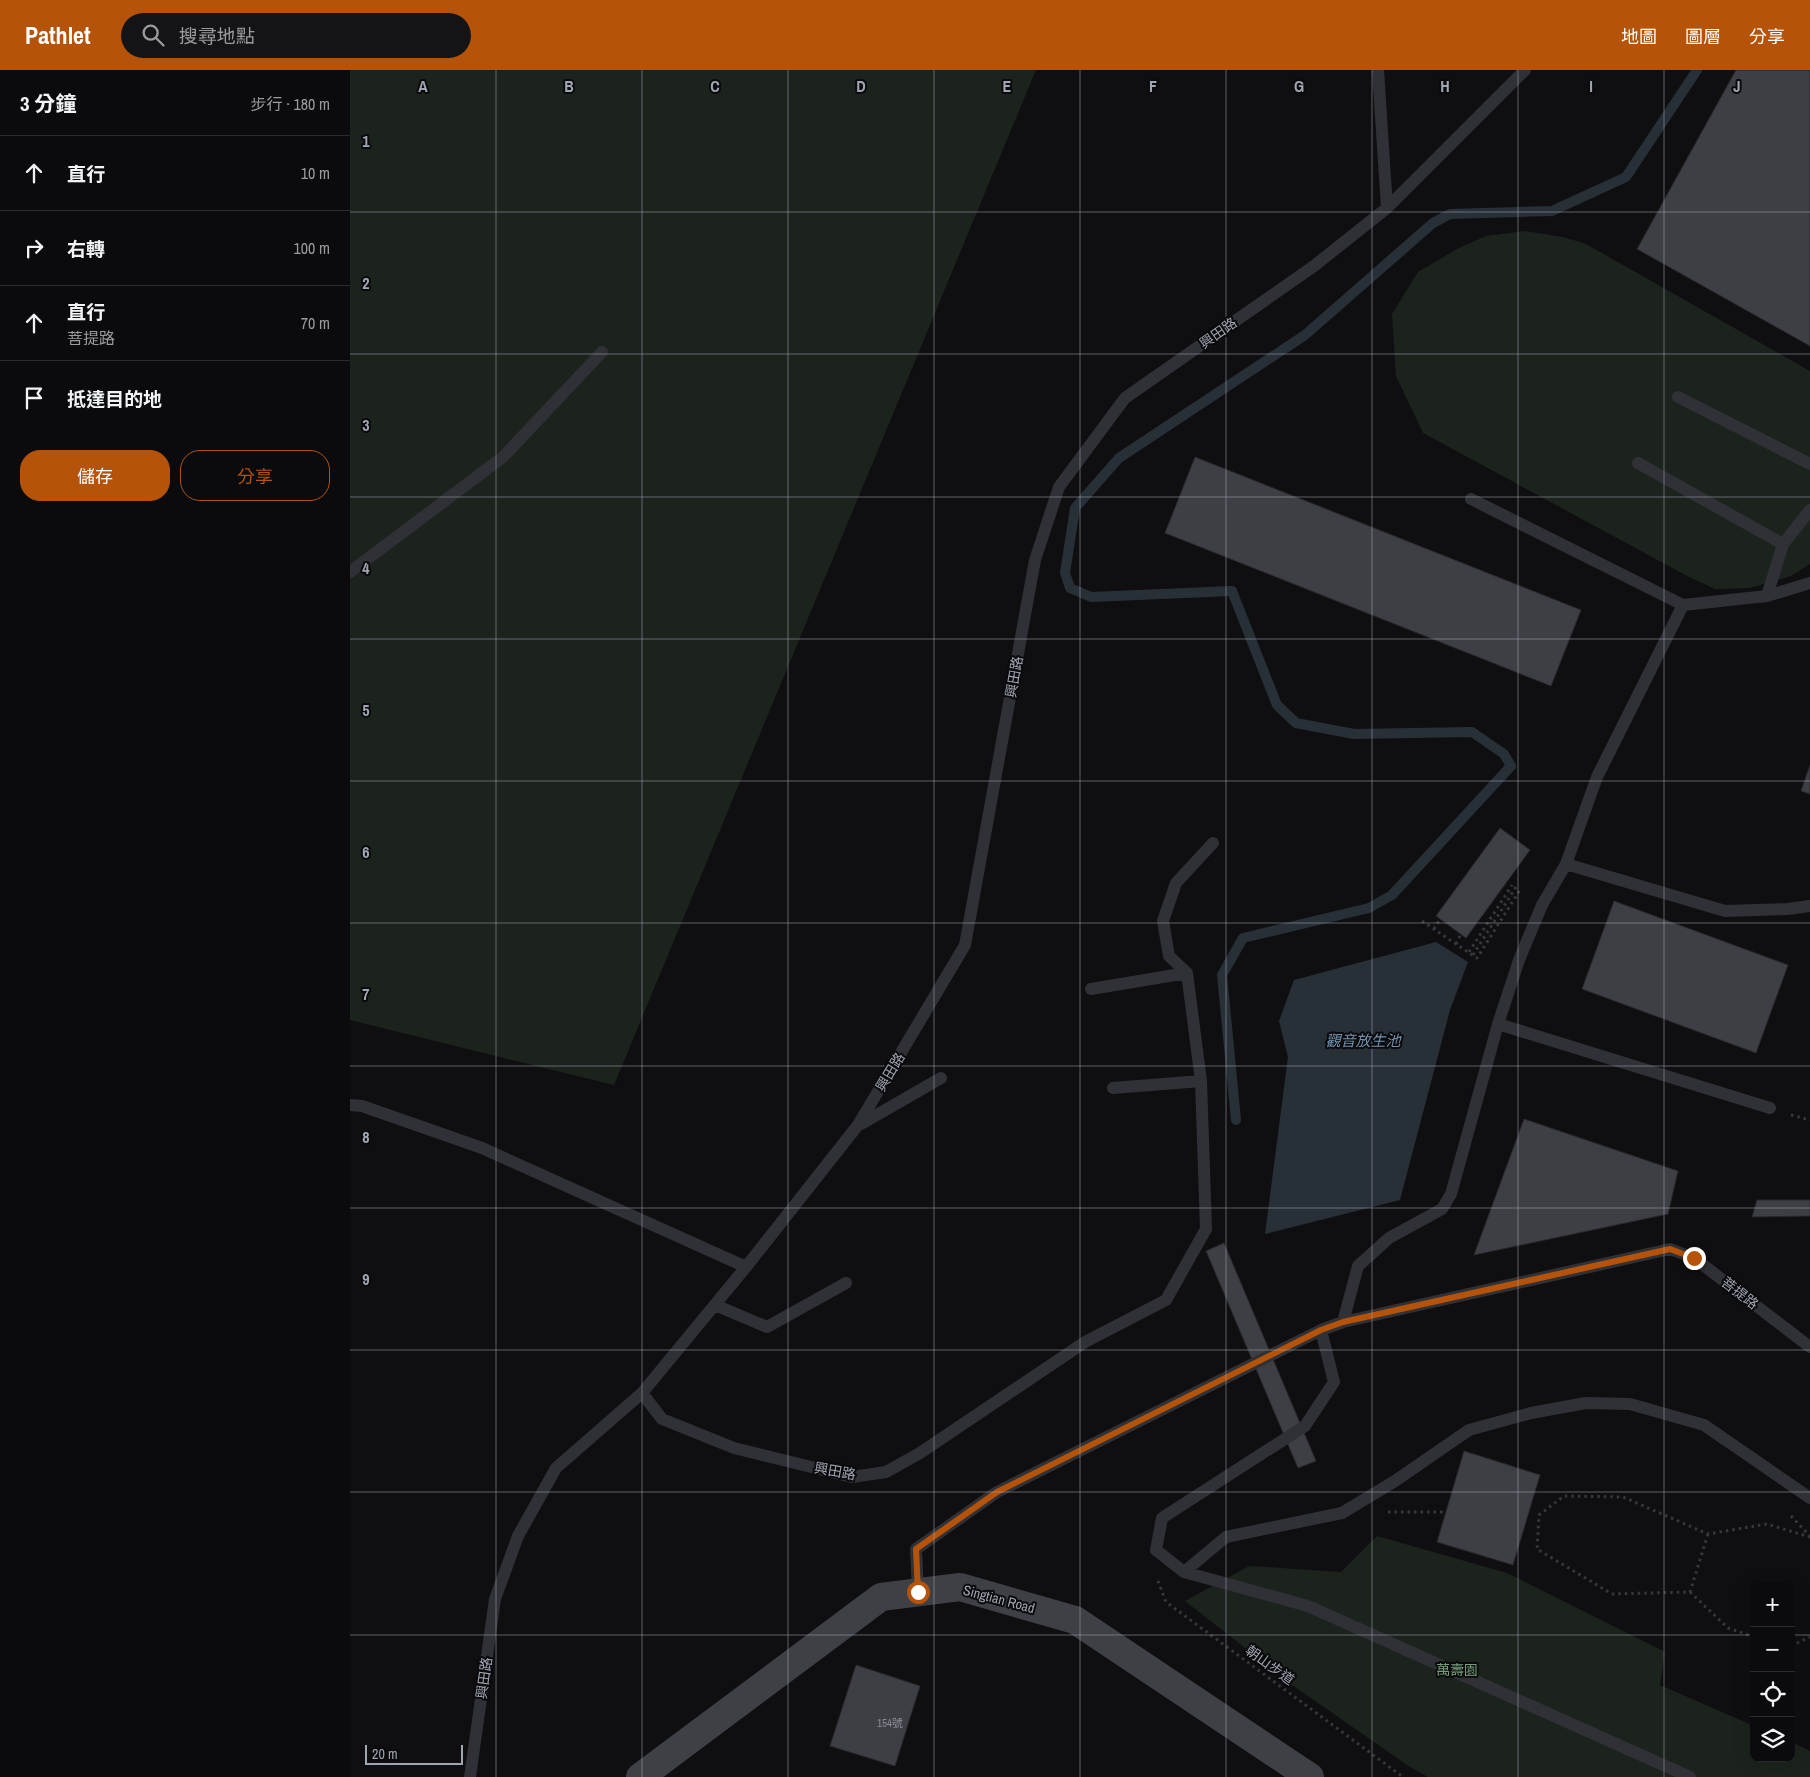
<!DOCTYPE html>
<html lang="zh-TW">
<meta charset="utf-8">
<style>
:root{--surface:#0b0b0d;--page:#141416;--text:#f1f3f6;--muted:#9a9b9d;--line:#2b2b2e;--accent:#b45309}
body{margin:0;font-family:"Archivo Narrow","Noto Sans TC",sans-serif;background:var(--page);color:var(--text)}
.controls{position:absolute;right:15px;bottom:15px;display:grid;overflow:hidden;border-radius:10px;box-shadow:0 5px 20px #0002}
.controls button{width:45px;height:45px;display:grid;place-items:center;padding:0;border:0;border-bottom:1px solid var(--line);background:var(--surface);color:var(--text);font:25px sans-serif}
.scale{position:absolute;left:15px;bottom:12px;width:98px;box-sizing:border-box;padding-left:5px;border:2px solid #a0a5b2;border-top:0;font-size:14px;line-height:18px;white-space:nowrap;color:#a0a5b2;-webkit-text-stroke:4px #0a0a0c;paint-order:stroke}
.stop{position:absolute;width:15px;height:15px;margin:-11px;border:4px solid #b45309;border-radius:50%;background:#fff}
.stop.end{background:#b45309;border-color:#fff;box-shadow:0 1px 5px #0008}
.list{margin:0;padding:0;list-style:none}
h2{display:flex;justify-content:space-between;align-items:center;height:65px;margin:0;padding:0 20px;font-size:21px}
h2 small{font-size:16px;font-weight:400;color:var(--muted)}
.list li{display:grid;grid-template-columns:32px 1fr auto;gap:15px;align-items:center;box-sizing:border-box;height:75px;padding:0 20px;border-top:1px solid var(--line)}
.list b{display:block;font-size:19px;white-space:nowrap}
.list p{margin:0;font-size:16px;white-space:nowrap;color:var(--muted)}
.list em{font-size:16px;font-style:normal;color:var(--muted)}
.actions{display:flex;gap:10px;padding:15px 20px}
.actions a{flex:1;padding:11px 0;border:1px solid var(--accent);border-radius:20px;text-align:center;font-size:18px;color:var(--accent)}
.actions .main{background:var(--accent);color:#fff}
.icon{flex:none;width:28px;height:28px;fill:none;stroke:currentColor;stroke-width:2;stroke-linecap:round;stroke-linejoin:round}
.map{position:relative;flex:none;width:1460px;height:1707px;overflow:hidden}
header{display:flex;align-items:center;gap:30px;box-sizing:border-box;height:70px;padding:0 25px;background:var(--accent);color:#fff}
header strong{font-size:24px}
nav{display:flex;gap:28px;margin-inline-start:auto;font-size:18px}
.search{width:350px;height:45px;background:var(--page);display:flex;align-items:center;gap:12px;box-sizing:border-box;padding:0 18px;border-radius:28px;color:var(--muted);font-size:19px}
main{display:flex}
aside{flex:1;background:var(--surface)}
.map>svg:first-child{display:block}
</style>
<header>
<strong>Pathlet</strong>
<div class="search"><svg class="icon" aria-label="search" viewBox="0 0 24 24"><circle cx="10" cy="10" r="6"/><path d="M15 15l6 6"/></svg>搜尋地點</div>
<nav><a>地圖</a><a>圖層</a><a>分享</a></nav>
</header>
<main>
<aside>
<h2>3 分鐘<small>步行 · 180 m</small></h2>
<ul class="list">
<li><svg class="icon" aria-label="ahead" viewBox="0 0 24 24"><path d="M12 20V5M6 11l6-6 6 6"/></svg><div><b>直行</b></div><em>10 m</em></li>
<li><svg class="icon" aria-label="right" viewBox="0 0 24 24"><path d="M7 20v-9h11M14 6l5 5-5 5"/></svg><div><b>右轉</b></div><em>100 m</em></li>
<li><svg class="icon" aria-label="ahead" viewBox="0 0 24 24"><path d="M12 20V5M6 11l6-6 6 6"/></svg><div><b>直行</b><p>菩提路</p></div><em>70 m</em></li>
<li><svg class="icon" aria-label="arrive" viewBox="0 0 24 24"><path d="M6 21V4h12l-3 4 3 4H6"/></svg><div><b>抵達目的地</b></div></li>
</ul>
<div class="actions"><a class="main">儲存</a><a>分享</a></div>
</aside>
<div class="map">
<svg width="1460" height="1707" viewBox="0 0 1460 1707">
<rect width="100%" height="100%" fill="#0f0f11"/>
<path fill="#1c231d" d="M0 0H686L264 1015 0 950Z
M1175 161 1213 167 1236 174 1460 301V494L1441 506 1400 518 1365 519 1339 507 1073 363 1046 306 1042 244 1068 202 1107 179 1136 166Z
M1027 1466 1157 1503 1315 1582 1310 1615 1404 1656V1688H1441V1672L1460 1681V1707H1078L1060 1697 945 1617 835 1531 899 1496 991 1502Z"/>
<path fill="#283037" d="M1086 872 1118 892 1100 940 1050 1130 915 1164 938 987 929 951 944 910Z"/>
<g fill="none" stroke-linecap="round" stroke-linejoin="round">
<path stroke="#283037" stroke-width="10" d="M886 1050 872 905 893 868 1019 838 1042 825 1161 696 1154 684 1122 662 1004 664 946 653 927 635 882 521 741 527 720 518 715 503 725 438 769 388 955 265 1083 153 1100 144 1202 141 1276 107 1347 0"/>
</g>
<path fill="#3e3f44" stroke="#29292d" d="M1386 0H1460V276L1287 179Z
M845 387 1231 540 1201 616 815 463Z
M1460 695V724L1451 721Z
M1150 758 1180 780 1116 868 1086 846Z
M1264 831 1438 895 1406 983 1232 919Z
M1174 1049 1328 1101 1318 1144 1124 1185Z
M1407 1130H1460V1146L1402 1147Z
M874 1173 966 1391 948 1398 856 1181Z
M1114 1381 1190 1405 1163 1495 1087 1472Z
M506 1595 570 1616 545 1696 480 1676Z"/>
<g fill="none" stroke-linecap="round" stroke-linejoin="round">
<path stroke="#36383d" stroke-width="3" stroke-dasharray="2.5 4" stroke-linecap="butt" d="M1072 851 1127 888 1170 820
M1084 859 1090 849
M1106 874 1111 864
M1119 882 1162 815
M1123 885 1166 817
M1441 1045 1460 1050
M1038 1442H1095
M1441 1446 1460 1466
M1358 1464 1340 1522 1262 1524 1187 1479 1189 1445 1214 1426 1273 1427 1358 1464 1417 1454 1460 1467
M808 1511 816 1532 1053 1707
M1340 1522 1378 1558 1404 1567
M1441 1576 1460 1567"/>
<path stroke="#303136" stroke-width="12" d="M1028 0 1037 138
M1328 327 1460 394
M1288 393 1433 474 1417 526
M1121 429 1333 535
M1433 474 1460 440
M0 502 153 387 252 282
M1216 794 1375 841 1438 839 1460 836
M741 919 837 903
M1148 954 1420 1038
M763 1018 851 1011
M0 1035 12 1036 132 1078 396 1197
M511 1054 591 1008
M365 1235 417 1257 496 1213
M993 1252 1008 1196 1039 1168 1092 1139 1101 1124 1148 954 1169 890 1192 835 1216 794 1247 707 1333 535 1417 526 1460 513
M971 1260 984 1312 955 1356 812 1448 806 1480 834 1502 876 1467 992 1443 1045 1411 1119 1360 1181 1343 1236 1333 1280 1334 1354 1355 1460 1428
M292 1323 312 1349 384 1378 502 1407 536 1402 570 1383 735 1272 816 1230 856 1159 851 1011 837 903 819 886 813 851 826 813 863 773
M834 1502 958 1536 1340 1707
M568 1522 566 1479 647 1422 971 1260 993 1252 1320 1179 1344 1188 1460 1277
M120 1707 145 1529 168 1466 206 1398 292 1323 396 1197 508 1055 615 875 685 490 709 417 775 328 964 196 1037 138 1175 0"/>
<path stroke="#3e4046" stroke-width="28" d="M290 1707 531 1527 610 1517 725 1550 960 1707"/>
</g>
<g fill="none" stroke-linecap="round" stroke-linejoin="round">
<path stroke="#b45309" stroke-width="6" d="M568 1522 566 1479 647 1422 971 1260 993 1252 1320 1179 1344 1188"/>
</g>
<path fill="none" stroke="#a0a5b2" stroke-width="1" stroke-opacity="0.55" d="M146 0V1707M292 0V1707M438 0V1707M584 0V1707M730 0V1707M876 0V1707M1022 0V1707M1168 0V1707M1314 0V1707M0 142H1460M0 284H1460M0 427H1460M0 569H1460M0 711H1460M0 853H1460M0 996H1460M0 1138H1460M0 1280H1460M0 1422H1460M0 1565H1404M1441 1565H1460"/>
<g text-anchor="middle" stroke-width="4" stroke-linejoin="round" paint-order="stroke">
<g font-size="11" fill="#888c96">
<text x="540" y="1657">154號</text>
</g>
<g font-size="14" fill="#a0a5b2" stroke="#0a0a0c">
<text transform="translate(868 263) rotate(-35)" y="5">興田路</text>
<text transform="translate(664 607) rotate(-80)" y="5">興田路</text>
<text transform="translate(540 1002) rotate(-59)" y="5">興田路</text>
<text transform="translate(1390 1223) rotate(38)" y="5">菩提路</text>
<text transform="translate(485 1401) rotate(10)" y="5">興田路</text>
<text transform="translate(649 1529) rotate(15)" y="5">Singtian Road</text>
<text transform="translate(920 1595) rotate(36)" y="5">朝山步道</text>
<text transform="translate(134 1608) rotate(-82)" y="5">興田路</text>
</g>
<g font-size="14" fill="#759f79" stroke="#0a0a0c">
<text x="1107" y="1605">萬壽園</text>
</g>
<g font-size="15" font-style="italic" fill="#7493b0" stroke="#0a0a0c">
<text x="1013" y="976">觀音放生池</text>
</g>
</g>
<g font-size="16" text-anchor="middle" font-weight="bold" fill="#a0a5b2" stroke="#0a0a0c" stroke-width="4" stroke-linejoin="round" paint-order="stroke">
<text x="73" y="22">A</text>
<text x="219" y="22">B</text>
<text x="365" y="22">C</text>
<text x="511" y="22">D</text>
<text x="657" y="22">E</text>
<text x="803" y="22">F</text>
<text x="949" y="22">G</text>
<text x="1095" y="22">H</text>
<text x="1241" y="22">I</text>
<text x="1387" y="22">J</text>
<text x="16" y="77">1</text>
<text x="16" y="219">2</text>
<text x="16" y="361">3</text>
<text x="16" y="504">4</text>
<text x="16" y="646">5</text>
<text x="16" y="788">6</text>
<text x="16" y="930">7</text>
<text x="16" y="1073">8</text>
<text x="16" y="1215">9</text>
</g>
</svg>
<div class="controls">
<button>+</button>
<button>−</button>
<button><svg class="icon" aria-label="locate" viewBox="0 0 24 24"><circle cx="12" cy="12" r="6"/><path d="M12 2v4M12 18v4M2 12h4M18 12h4"/></svg></button>
<button><svg class="icon" aria-label="layers" viewBox="0 0 24 24"><path d="M12 4l9 5-9 5-9-5zM3 14l9 5 9-5"/></svg></button>
</div>
<div class="scale">20 m</div>
<div class="stop" style="left:568px;top:1522px"></div>
<div class="stop end" style="left:1344px;top:1188px"></div>
</div>
</main>
